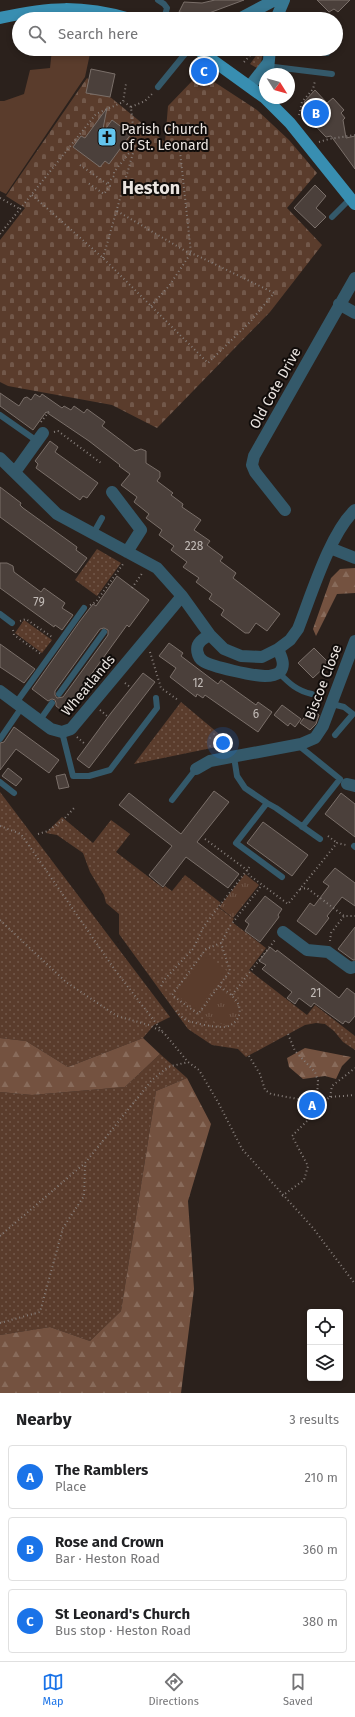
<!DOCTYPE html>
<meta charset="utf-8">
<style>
:root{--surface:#fff;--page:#f2f2f2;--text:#202124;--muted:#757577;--line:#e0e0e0;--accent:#1a73e8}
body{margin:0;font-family:"Fira Sans",sans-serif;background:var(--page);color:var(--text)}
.controls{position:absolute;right:12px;bottom:12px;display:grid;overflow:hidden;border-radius:4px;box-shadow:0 2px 6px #0003}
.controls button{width:36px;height:36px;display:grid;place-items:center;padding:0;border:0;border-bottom:1px solid var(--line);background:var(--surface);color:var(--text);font:20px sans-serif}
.compass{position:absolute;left:259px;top:68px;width:36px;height:36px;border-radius:50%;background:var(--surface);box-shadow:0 2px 6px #0003;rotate:127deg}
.you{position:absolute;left:223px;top:743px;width:14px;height:14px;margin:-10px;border:3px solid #fff;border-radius:50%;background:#1a73e8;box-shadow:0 0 0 6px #1a73e833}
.badge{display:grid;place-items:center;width:26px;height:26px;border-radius:50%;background:var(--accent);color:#fff;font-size:13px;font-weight:700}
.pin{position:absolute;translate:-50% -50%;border:2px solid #fff;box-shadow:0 1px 4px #0006}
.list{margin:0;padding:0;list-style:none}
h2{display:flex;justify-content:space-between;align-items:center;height:52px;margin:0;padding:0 16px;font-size:17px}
h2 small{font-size:13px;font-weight:400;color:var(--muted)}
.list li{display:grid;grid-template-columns:26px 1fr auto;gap:12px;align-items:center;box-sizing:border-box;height:64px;margin:0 8px 8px;padding:0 8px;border:1px solid var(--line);border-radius:4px}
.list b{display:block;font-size:15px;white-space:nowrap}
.list p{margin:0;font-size:13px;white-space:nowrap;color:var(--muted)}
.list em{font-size:13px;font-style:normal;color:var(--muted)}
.icon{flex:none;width:22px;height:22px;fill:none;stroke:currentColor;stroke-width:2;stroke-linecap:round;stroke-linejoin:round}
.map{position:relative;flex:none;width:355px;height:1393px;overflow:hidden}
.search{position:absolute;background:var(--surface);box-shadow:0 2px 6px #0003;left:12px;right:12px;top:12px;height:44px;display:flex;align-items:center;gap:10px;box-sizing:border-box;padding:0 14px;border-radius:22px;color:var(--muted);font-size:15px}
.sheet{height:268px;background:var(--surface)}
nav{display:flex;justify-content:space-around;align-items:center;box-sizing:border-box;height:56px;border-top:1px solid var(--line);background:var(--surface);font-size:11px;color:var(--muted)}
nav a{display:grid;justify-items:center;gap:2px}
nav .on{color:var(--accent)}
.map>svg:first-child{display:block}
</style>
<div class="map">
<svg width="355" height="1393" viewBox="0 0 355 1393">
<defs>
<pattern id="grass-dots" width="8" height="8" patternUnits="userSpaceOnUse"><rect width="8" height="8" fill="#5a3c2c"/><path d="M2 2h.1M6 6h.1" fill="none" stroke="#72584a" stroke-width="1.8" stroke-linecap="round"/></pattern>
<pattern id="forest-firs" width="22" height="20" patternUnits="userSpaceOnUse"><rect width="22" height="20" fill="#745240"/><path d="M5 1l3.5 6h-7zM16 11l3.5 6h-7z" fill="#886b5b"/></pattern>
<pattern id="cemetery-stones" width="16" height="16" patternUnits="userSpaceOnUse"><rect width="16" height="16" fill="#5a3c2c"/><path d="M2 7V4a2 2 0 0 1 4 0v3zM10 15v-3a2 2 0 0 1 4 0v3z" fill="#72584a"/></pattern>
<pattern id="park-tufts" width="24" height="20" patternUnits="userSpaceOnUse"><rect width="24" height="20" fill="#5a3c2c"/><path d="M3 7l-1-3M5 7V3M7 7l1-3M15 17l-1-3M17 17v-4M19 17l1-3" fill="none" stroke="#72584a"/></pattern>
</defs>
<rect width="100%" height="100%" fill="#2b211c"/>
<path fill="url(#grass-dots)" d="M261 49 263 50 261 63 257 68 250 64Z
M97 549 121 563 97 596 75 580Z
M24 620 52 640 42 653 15 633Z
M181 702 231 744 134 764Z
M0 792 170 1017 154 1025 143 1038 68 1067 26 1041 0 1038Z
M62 817 93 843 111 820 130 834 116 852 163 888 165 886 172 891 185 875 221 903 218 907 234 919 232 922 266 948 249 970 307 1015 315 1005 355 1036V1050L343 1042 334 1031 325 1024 316 1023 305 1025 246 1057 238 1049 212 1045 188 1029 119 934V914L106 903 104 895 90 872 83 853 57 835 46 833Z
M160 1054 187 1078 156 1091 121 1311 90 1341 50 1327 0 1335V1092L32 1095 125 1087Z"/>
<path fill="url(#forest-firs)" d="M355 568V593L337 594 316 636 313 629 331 578 340 569Z
M0 1038 26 1041 68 1067 143 1038 160 1054 125 1087 32 1095 0 1092Z
M305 1048 351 1057 342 1066 336 1079 325 1076 303 1079 289 1067 287 1058Z
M187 1078 211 1124 188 1201 194 1289 181 1393H0V1335L50 1327 90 1341 121 1311 156 1091Z"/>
<path fill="url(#cemetery-stones)" d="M202 74 257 110 289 140 317 173 287 208 322 245 270 312 157 428 112 405 8 386 0 382V240L25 208 6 196 87 78 165 142 168 106 195 78Z"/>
<path fill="url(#park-tufts)" d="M245 874 259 885 233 918 219 907Z
M219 988C232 997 253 1015 226 1025L215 1022 201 1013Z"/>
<path fill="#5a3c2c" d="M52 49H91L85 77 6 194 0 191V101H4L24 94 30 70 50 68Z
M205 954 227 971 198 1010 175 994Z"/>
<path fill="#4b403b" stroke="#7a6f69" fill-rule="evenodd" d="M215 0H244L209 13 200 15 179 12 184 2 202 3Z
M317 0H350L338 12 334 9 329 12Z
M91 69 115 74 110 97 86 93Z
M315 90 327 103 333 98 344 110 341 113 345 118 343 120 346 138 355 136V169L331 136 326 137 304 114 308 109 304 102Z
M107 108 102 134 112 120 131 134 109 164 105 161 100 167 73 147 81 136 85 138Z
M315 185 326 196 316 208 326 217 315 228 294 208Z
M0 393 19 406 24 398 27 397 31 400 35 394 40 397 42 394 62 408 64 406 71 410 74 406 84 413 87 409 105 422 102 426 135 451 141 449 146 451V463L160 472V477L157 481 173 493 171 495 183 504 182 507 201 520 194 530 210 541 207 545 223 557 220 561 236 573 233 578 280 614 267 631 256 623 249 633H245L221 615 224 610 209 599 212 594 196 582 199 578 183 567 187 562 171 550 174 546 159 535 162 530 146 518 149 514 134 502 137 497 121 485 130 474 119 466 120 465 89 441 46 412 33 430 0 406Z
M50 441 58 447 55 452 98 483 87 498 83 496 80 500 36 468 38 464 35 461Z
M0 487 21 503 20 505 23 508 77 547 76 550 87 558 76 573 0 517Z
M0 563H7L13 566 14 572 41 592 44 588 65 603 62 608 73 615 62 630 55 625 54 627 0 588Z
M117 576 149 600 129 627 127 625 64 712 56 706V703L55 700 52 699 48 701 32 689 80 621 93 604 96 606ZM104 628 108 630V635L63 697 57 698 55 695V691L100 629Z
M169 643 183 653 181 656 218 684 221 680 256 705 258 702 272 712 258 732 205 695 203 698 197 694 196 697 170 677 176 668 159 656Z
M0 644 35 669 24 683 0 667Z
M314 648 329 663 313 678 298 663Z
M143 673 155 682 89 768 77 759 111 713Z
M282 705 301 719 295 727 290 723 288 726 274 715Z
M311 709 319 715 316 724 310 730 300 723Z
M14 727 59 760 49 773 16 749 0 770V743L4 742Z
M8 768 22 779 16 786 2 776Z
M65 774 69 787 59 789 56 776Z
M214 791 229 802 197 842 239 874 228 888 186 857 163 887 149 875 172 846 119 805 129 793 181 834Z
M341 793 355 804V837L325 814Z
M263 822 308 855 292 876 247 843Z
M335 868 355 883V906L342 897 327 916 329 918 316 935 297 921 310 903 314 906 329 886 323 882Z
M265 896 282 909 278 915 279 917 260 942 245 931 249 924 245 921Z
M355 927V960H353L338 949Z
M270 947 276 952 277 950 339 998 347 988 355 994V1016L349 1023 345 1021 343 1024 314 1003 311 1007 299 998 295 1004 287 998 292 992 262 969 266 965 259 961Z"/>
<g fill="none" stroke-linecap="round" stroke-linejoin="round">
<path stroke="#877f7b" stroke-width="2" stroke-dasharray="1 3" stroke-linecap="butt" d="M230 52 235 49
M244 62 256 49
M131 107 145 101 153 93
M299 115 302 102 313 89 315 81
M319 142 329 139 355 135
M80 165 110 186 104 194 88 183
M108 183 114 176V172L134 147
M32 195 103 258 208 363 250 322 274 293 196 255 187 252 117 211
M0 198 20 209
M0 234 96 114 123 102 126 84
M103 258 135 146 131 107 124 102
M151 306 169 286 191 253 179 142
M41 422 50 410
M54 432 58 431 101 463
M132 588 143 572
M90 605 96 602 123 564
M20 621 26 619 52 637
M13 630 14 635 41 654
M150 652 161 688 178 700
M125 683 130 687
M100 710 107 716
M77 737 85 744
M0 826 21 834 115 970 162 1031
M38 834 48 831 64 819 75 807
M328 836 337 843
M205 839 247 870 249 875 288 904 337 843 346 845
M300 889 307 888 344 916H355
M0 920 66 982 117 1016 149 1025 164 1033 188 1062 199 1070 219 1104 242 1149 313 1228 355 1284
M330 941 331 933 344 916
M221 943 206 949 172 995 198 1014 230 971 221 943 230 926 262 885
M161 986 164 980 193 949 204 926 251 865
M232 995 275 940
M176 1011C178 1013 180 1016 183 1018 189 1023 217 1028 225 1027 230 1026 233 1024 236 1021 247 1005 231 994 219 986
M288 1034 295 1051 315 1072 318 1081 317 1096 321 1103
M249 1056 260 1074 265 1090 271 1094 298 1099 303 1103 310 1117
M330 1097 332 1086 355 1068
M282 1196 304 1180 308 1166 292 1136 318 1110 321 1103 330 1097 355 1095
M0 1236 85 1163
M0 1323 40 1312 63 1228 84 1196 85 1163 152 1080 168 1067 188 1062"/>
<path stroke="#34596a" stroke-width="6" d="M158 0 164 4 167 8 164 19
M313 51 327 53
M266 66 332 74
M158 87 189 49
M332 217 351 198
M0 415 37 441
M93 534 102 518
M0 614 12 623
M279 673C289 683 297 691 312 694
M59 694 104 632
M16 703 84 608
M332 704 344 707 353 714 335 735
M40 720 52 703
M62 732 73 776H89L110 770 157 708 156 698
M0 739 22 707
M298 745 340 779 302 827
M234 757 237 776 245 788 267 803 276 808 320 839
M0 782 14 793
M172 800 196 769
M267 803 236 843 282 877
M354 846 355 847"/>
<path stroke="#34596a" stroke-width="12" d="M339 304 355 313
M0 458 57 514 157 568 182 596 210 635 224 649 241 656 262 657 278 649 290 640 298 629C311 596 330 533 355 510
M15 472 43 433
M112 492 141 530 127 552
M285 510 255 472 252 465 254 456 355 278
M330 548 355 558
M210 635C207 637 202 639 200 642 195 647 197 657 203 661 212 667 254 676 265 676 270 676 276 675 280 672 286 665 281 656 278 649
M0 691 51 729 62 732 71 729 182 596
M196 769 210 761 301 744 315 738 323 726 355 641
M347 784 355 786
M283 932 307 950 328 952 350 968 355 967"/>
<path stroke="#377792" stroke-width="12" d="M239 19 275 0
M276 19 284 0
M268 70 270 49
M250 86 268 63"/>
<path stroke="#388eb1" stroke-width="12" d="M0 18C49 7 81 5 130 19
M197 49 265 98
M265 98 290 123 355 204"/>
</g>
<defs>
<symbol id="church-square" viewBox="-11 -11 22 22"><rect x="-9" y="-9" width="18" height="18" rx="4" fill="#64c5ee" stroke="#100c0a"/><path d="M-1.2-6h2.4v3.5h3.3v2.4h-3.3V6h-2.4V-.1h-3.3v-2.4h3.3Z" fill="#111"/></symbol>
</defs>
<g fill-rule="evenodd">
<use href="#church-square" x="96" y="126" width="22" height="22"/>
</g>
<g text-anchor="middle" stroke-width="4" stroke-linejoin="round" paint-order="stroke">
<g font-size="12" fill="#c2bbb7">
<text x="194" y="550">228</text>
<text x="39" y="606">79</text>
<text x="198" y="687">12</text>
<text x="256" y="718">6</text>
<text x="316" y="997">21</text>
</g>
<g font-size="14" fill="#eae4e0" stroke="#100c0a" text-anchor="start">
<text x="121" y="134">Parish Church<tspan x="121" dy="16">of St. Leonard</tspan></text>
</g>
<g font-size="14" fill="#eae4e0" stroke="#100c0a">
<text transform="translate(275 388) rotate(-61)" y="5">Old Cote Drive</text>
<text transform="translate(323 682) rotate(-69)" y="5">Biscoe Close</text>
<text transform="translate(88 685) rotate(-50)" y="5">Wheatlands</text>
</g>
<g font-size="18" font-weight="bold" fill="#eae4e0" stroke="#100c0a">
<text x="151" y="194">Heston</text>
</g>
</g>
</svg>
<div class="controls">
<button><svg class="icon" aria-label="locate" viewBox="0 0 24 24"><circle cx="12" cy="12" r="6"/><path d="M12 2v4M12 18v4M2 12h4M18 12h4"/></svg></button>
<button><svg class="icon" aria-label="layers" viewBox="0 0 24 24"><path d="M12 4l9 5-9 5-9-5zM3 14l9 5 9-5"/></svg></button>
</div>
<svg class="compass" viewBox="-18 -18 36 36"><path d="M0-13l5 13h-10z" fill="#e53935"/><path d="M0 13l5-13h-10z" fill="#757577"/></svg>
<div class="you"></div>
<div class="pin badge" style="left:312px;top:1105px">A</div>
<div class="pin badge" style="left:316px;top:113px">B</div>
<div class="pin badge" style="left:204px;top:71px">C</div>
<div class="search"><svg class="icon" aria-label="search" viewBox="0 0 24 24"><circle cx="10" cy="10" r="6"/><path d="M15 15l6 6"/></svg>Search here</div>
</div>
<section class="sheet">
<h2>Nearby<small>3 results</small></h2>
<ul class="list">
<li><span class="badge">A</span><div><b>The Ramblers</b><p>Place</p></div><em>210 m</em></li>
<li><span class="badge">B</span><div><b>Rose and Crown</b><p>Bar · Heston Road</p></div><em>360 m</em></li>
<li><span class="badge">C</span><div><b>St Leonard's Church</b><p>Bus stop · Heston Road</p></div><em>380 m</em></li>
</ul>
</section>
<nav>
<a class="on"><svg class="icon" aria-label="map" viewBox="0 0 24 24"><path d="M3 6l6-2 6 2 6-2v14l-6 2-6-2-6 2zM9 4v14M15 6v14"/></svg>Map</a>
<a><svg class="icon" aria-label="directions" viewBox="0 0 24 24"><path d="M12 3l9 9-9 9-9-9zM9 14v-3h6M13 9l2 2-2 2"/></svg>Directions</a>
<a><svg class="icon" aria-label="saved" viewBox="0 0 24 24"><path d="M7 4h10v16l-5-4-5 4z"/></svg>Saved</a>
</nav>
